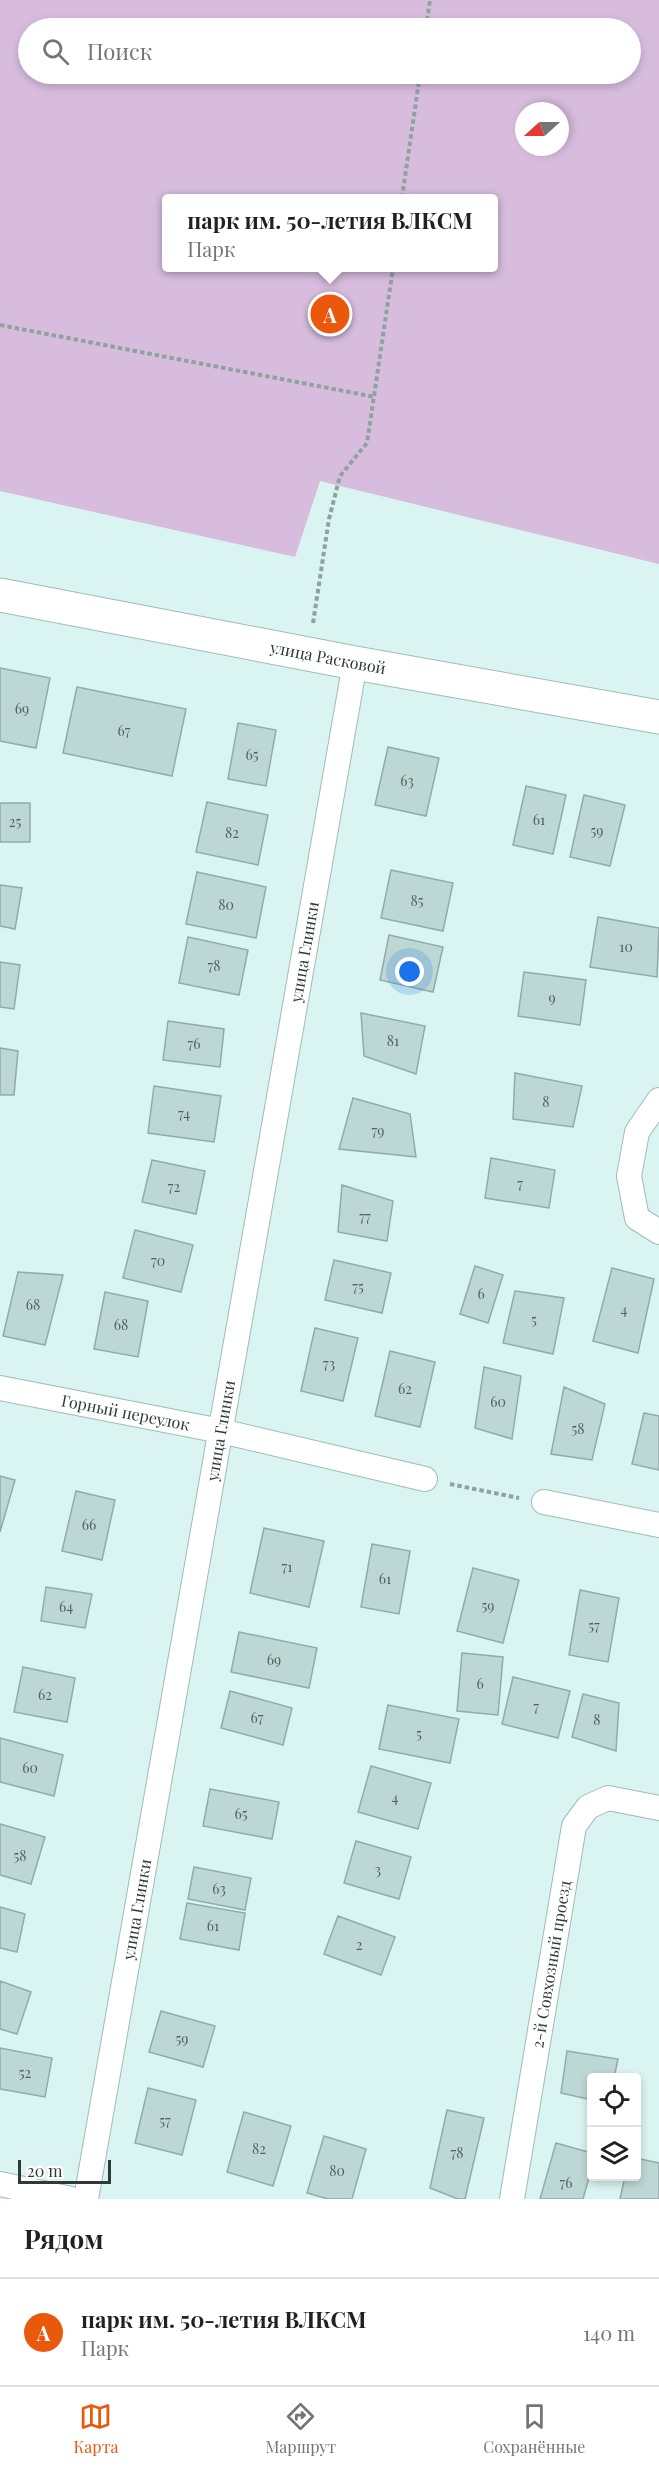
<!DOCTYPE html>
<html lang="ru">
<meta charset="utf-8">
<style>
:root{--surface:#fff;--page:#f2f2f2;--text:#202124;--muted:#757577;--line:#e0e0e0;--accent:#ea580c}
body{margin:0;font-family:"Playfair Display",serif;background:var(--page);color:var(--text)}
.controls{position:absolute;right:18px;bottom:18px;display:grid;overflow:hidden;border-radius:6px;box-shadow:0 3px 9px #0003}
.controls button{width:54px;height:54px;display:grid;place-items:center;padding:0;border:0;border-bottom:2px solid var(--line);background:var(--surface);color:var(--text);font:30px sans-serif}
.compass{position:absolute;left:515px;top:102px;width:54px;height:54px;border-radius:50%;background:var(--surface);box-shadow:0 3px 9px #0003;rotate:249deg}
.scale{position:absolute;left:18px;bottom:15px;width:93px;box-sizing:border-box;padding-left:6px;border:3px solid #2e3938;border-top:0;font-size:16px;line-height:21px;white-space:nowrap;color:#2e3938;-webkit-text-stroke:4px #fff;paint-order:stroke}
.you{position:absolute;left:410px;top:972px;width:21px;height:21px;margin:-15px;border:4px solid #fff;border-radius:50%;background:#1a73e8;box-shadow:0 0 0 9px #1a73e833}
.badge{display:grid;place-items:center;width:39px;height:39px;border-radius:50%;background:var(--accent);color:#fff;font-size:20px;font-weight:700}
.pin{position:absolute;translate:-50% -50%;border:3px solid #fff;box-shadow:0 2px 6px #0006}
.popup{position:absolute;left:162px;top:194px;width:336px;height:78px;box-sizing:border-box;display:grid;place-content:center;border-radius:6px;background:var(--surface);filter:drop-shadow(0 2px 4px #0005);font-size:20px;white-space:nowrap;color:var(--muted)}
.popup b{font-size:22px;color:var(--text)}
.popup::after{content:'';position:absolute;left:50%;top:100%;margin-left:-12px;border:12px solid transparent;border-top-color:var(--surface)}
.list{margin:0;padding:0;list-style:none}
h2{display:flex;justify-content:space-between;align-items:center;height:78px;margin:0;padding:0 24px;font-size:26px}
h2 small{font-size:20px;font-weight:400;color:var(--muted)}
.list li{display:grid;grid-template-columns:39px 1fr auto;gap:18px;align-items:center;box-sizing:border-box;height:108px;padding:0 24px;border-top:2px solid var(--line)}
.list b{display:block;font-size:22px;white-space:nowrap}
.list p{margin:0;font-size:20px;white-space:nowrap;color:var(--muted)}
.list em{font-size:20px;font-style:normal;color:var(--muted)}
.icon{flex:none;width:33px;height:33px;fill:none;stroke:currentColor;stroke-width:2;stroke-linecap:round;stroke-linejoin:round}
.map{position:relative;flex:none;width:659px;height:2199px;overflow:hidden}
.search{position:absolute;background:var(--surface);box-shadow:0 3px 9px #0003;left:18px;right:18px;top:18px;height:66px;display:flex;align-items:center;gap:15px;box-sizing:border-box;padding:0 21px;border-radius:33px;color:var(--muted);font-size:22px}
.sheet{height:186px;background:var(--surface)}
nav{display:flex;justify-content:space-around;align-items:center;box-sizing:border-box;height:84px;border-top:2px solid var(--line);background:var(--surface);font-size:16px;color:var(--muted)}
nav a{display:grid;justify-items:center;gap:3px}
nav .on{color:var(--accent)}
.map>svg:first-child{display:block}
</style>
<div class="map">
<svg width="659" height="2199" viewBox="0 0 659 2199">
<rect width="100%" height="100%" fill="#d9f4f1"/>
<path fill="#d7bcde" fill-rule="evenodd" d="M0 0H659V564L320 481 295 557 0 491ZM28 28H630V74H28ZM524 111H560V147H524ZM166 198H494V268H166Z"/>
<path fill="#bdd8d4" stroke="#92aba8" stroke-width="1.5" d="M0 668 50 678 36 748 0 741Z
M77 687 186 709 172 776 63 753Z
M238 723 276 730 266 786 228 779Z
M388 747 439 758 426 816 375 805Z
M526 786 566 795 553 854 513 845Z
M584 795 625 805 610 866 570 857Z
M207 802 268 815 258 865 196 852Z
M0 803H30V842H0Z
M391 870 453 883 443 931 381 918Z
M197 872 266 887 256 938 186 924Z
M0 885 22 888 15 929 0 926Z
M598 917 659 928 657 977 590 967Z
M389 935 443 947 433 992 380 980Z
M188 937 248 950 239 995 179 983Z
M0 962 20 965 14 1009 0 1007Z
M524 972 586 980 580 1025 518 1016Z
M361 1013 425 1026 416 1074 364 1056Z
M168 1021 224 1029 220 1067 163 1060Z
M0 1048 18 1051 14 1095H0Z
M515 1073 582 1086 573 1127 513 1119Z
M154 1086 221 1096 214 1142 148 1133Z
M353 1098 410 1114 416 1157 339 1149Z
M491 1158 555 1170 549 1208 485 1198Z
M152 1160 205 1171 196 1214 142 1202Z
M342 1185 393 1201 387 1241 338 1232Z
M135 1230 193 1245 181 1292 123 1278Z
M334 1260 391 1273 382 1313 325 1300Z
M475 1266 503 1275 488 1323 460 1314Z
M612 1268 654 1279 638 1353 593 1341Z
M18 1272 63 1275 45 1345 3 1336Z
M515 1291 564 1298 553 1354 503 1343Z
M105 1292 148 1301 138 1357 94 1349Z
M315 1328 358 1338 343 1401 301 1391Z
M390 1351 435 1362 420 1427 375 1416Z
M484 1367 521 1376 512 1439 475 1428Z
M564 1387 605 1404 592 1460 551 1454Z
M644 1413 659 1416V1470L632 1464Z
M0 1476 15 1480 0 1532Z
M76 1491 115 1500 102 1560 62 1551Z
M264 1528 324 1541 309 1607 250 1593Z
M372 1544 410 1551 399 1614 361 1607Z
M473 1568 519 1580 503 1643 457 1631Z
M46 1587 92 1594 85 1628 41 1621Z
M580 1590 619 1598 608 1662 569 1655Z
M239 1632 317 1648 309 1688 231 1672Z
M462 1653 503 1657 498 1715 457 1711Z
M23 1667 75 1678 67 1722 14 1712Z
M513 1677 570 1691 558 1738 502 1724Z
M230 1691 292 1708 283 1745 221 1728Z
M583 1694 619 1703 616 1751 572 1737Z
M388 1705 459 1719 450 1763 379 1749Z
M0 1738 63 1755 54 1796 0 1782Z
M371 1766 431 1783 418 1829 358 1812Z
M210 1789 279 1802 272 1839 203 1826Z
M0 1824 45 1837 31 1884 0 1875Z
M356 1841 411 1857 399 1899 344 1883Z
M194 1867 251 1878 245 1910 188 1899Z
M187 1903 245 1913 239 1950 180 1939Z
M0 1907 25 1914 17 1952 0 1948Z
M338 1916 395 1937 381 1975 324 1954Z
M0 1981 31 1992 17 2034 0 2029Z
M161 2011 215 2026 203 2067 149 2052Z
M0 2048 52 2058 45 2097 0 2089Z
M567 2051 618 2059 614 2078H592V2100L561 2093Z
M148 2088 196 2100 182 2155 135 2143Z
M447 2110 484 2118 465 2199H458L430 2188Z
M244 2112 291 2126 273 2186 227 2172Z
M324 2136 366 2149 352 2199H328L307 2193Z
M556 2143 592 2153V2167L583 2199H540Z
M636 2158 659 2163V2199H620L625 2176H636Z"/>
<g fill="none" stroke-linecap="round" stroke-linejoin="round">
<defs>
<g id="street">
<path d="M659 1100 637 1132 629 1176 637 1218 659 1232"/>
<path id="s1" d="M0 1388 221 1431 425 1479"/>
<path d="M544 1502 659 1525"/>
<path d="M0 2184 71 2199"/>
<path id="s2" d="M86 2199 355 663"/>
<path id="s3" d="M512 2199 574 1826 588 1807 608 1798 659 1808"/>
</g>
<g id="secondary">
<path id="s4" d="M0 595 355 663 659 717"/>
</g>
</defs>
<use href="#street" stroke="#a1bbb7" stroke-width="26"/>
<use href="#secondary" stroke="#a1bbb7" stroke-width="35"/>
<path stroke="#8ea2a0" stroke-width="4" stroke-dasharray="4.5 3" stroke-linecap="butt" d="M426 28 430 0
M402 198 420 74
M0 325 375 397
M313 623 329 519 340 476 367 443 393 268
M450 1484 519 1498"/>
<use href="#street" stroke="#fff" stroke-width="24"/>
<use href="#secondary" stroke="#fff" stroke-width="33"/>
</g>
<g text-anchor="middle" stroke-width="5" stroke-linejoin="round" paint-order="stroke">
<g font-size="14" fill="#52615f">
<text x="22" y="714">69</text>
<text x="124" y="736">67</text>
<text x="252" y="760">65</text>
<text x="407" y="786">63</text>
<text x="539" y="825">61</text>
<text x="15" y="827">25</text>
<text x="597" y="836">59</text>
<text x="232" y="838">82</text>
<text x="417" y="906">85</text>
<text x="226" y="910">80</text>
<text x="626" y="952">10</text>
<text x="214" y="971">78</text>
<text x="552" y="1003">9</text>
<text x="393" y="1046">81</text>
<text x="194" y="1049">76</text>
<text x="546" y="1107">8</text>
<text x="184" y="1119">74</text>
<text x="378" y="1136">79</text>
<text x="520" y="1189">7</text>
<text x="174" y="1192">72</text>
<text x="365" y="1222">77</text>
<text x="158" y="1266">70</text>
<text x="358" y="1292">75</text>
<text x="481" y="1299">6</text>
<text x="33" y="1310">68</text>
<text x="624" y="1315">4</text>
<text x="534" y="1325">5</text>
<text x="121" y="1330">68</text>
<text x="329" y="1369">73</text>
<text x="405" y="1394">62</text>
<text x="498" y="1407">60</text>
<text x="578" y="1434">58</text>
<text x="89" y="1530">66</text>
<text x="287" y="1572">71</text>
<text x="385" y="1584">61</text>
<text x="488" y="1611">59</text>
<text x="66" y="1612">64</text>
<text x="594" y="1631">57</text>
<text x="274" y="1665">69</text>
<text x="480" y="1689">6</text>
<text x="45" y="1700">62</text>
<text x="536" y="1712">7</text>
<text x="257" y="1723">67</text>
<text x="597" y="1725">8</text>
<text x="419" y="1739">5</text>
<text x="30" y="1773">60</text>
<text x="395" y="1803">4</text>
<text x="241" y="1819">65</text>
<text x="20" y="1861">58</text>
<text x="378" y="1875">3</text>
<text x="219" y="1894">63</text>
<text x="213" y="1931">61</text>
<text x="359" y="1950">2</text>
<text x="182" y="2044">59</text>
<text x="25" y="2078">52</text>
<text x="165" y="2126">57</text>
<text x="259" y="2154">82</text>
<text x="457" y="2158">78</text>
<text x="337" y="2176">80</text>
<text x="566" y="2188">76</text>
</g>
<g font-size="16" fill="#2e3938" stroke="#fff">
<text dy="6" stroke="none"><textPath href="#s4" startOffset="334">улица Расковой</textPath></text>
<text dy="6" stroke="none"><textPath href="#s2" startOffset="1266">улица Глинки</textPath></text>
<text dy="6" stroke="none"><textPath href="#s1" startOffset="128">Горный переулок</textPath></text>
<text dy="6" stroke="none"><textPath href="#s2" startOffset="780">улица Глинки</textPath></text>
<text dy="6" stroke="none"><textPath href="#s2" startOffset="294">улица Глинки</textPath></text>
<text dy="6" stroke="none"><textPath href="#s3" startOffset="238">2-й Совхозный проезд</textPath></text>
</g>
</g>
</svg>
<div class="controls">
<button><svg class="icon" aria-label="locate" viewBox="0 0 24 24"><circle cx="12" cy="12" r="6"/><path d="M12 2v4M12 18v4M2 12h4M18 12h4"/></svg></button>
<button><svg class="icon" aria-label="layers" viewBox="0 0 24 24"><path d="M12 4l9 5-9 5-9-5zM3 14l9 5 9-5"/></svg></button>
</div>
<svg class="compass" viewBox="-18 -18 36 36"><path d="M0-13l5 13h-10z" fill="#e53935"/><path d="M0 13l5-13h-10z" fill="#757577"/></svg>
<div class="scale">20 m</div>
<div class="you"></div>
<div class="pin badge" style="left:330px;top:314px">A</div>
<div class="popup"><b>парк им. 50-летия ВЛКСМ</b>Парк</div>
<div class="search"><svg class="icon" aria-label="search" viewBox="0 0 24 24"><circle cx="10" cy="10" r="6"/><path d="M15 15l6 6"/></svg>Поиск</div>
</div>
<section class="sheet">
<h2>Рядом<small></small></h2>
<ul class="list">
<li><span class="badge">A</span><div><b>парк им. 50-летия ВЛКСМ</b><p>Парк</p></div><em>140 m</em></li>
</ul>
</section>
<nav>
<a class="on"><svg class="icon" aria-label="map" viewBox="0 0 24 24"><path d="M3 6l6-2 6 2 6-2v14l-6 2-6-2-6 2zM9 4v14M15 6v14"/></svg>Карта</a>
<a><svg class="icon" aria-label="directions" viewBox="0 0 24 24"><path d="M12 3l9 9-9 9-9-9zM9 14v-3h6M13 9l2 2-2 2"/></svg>Маршрут</a>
<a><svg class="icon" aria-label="saved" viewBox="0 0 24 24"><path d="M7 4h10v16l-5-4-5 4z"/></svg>Сохранённые</a>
</nav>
